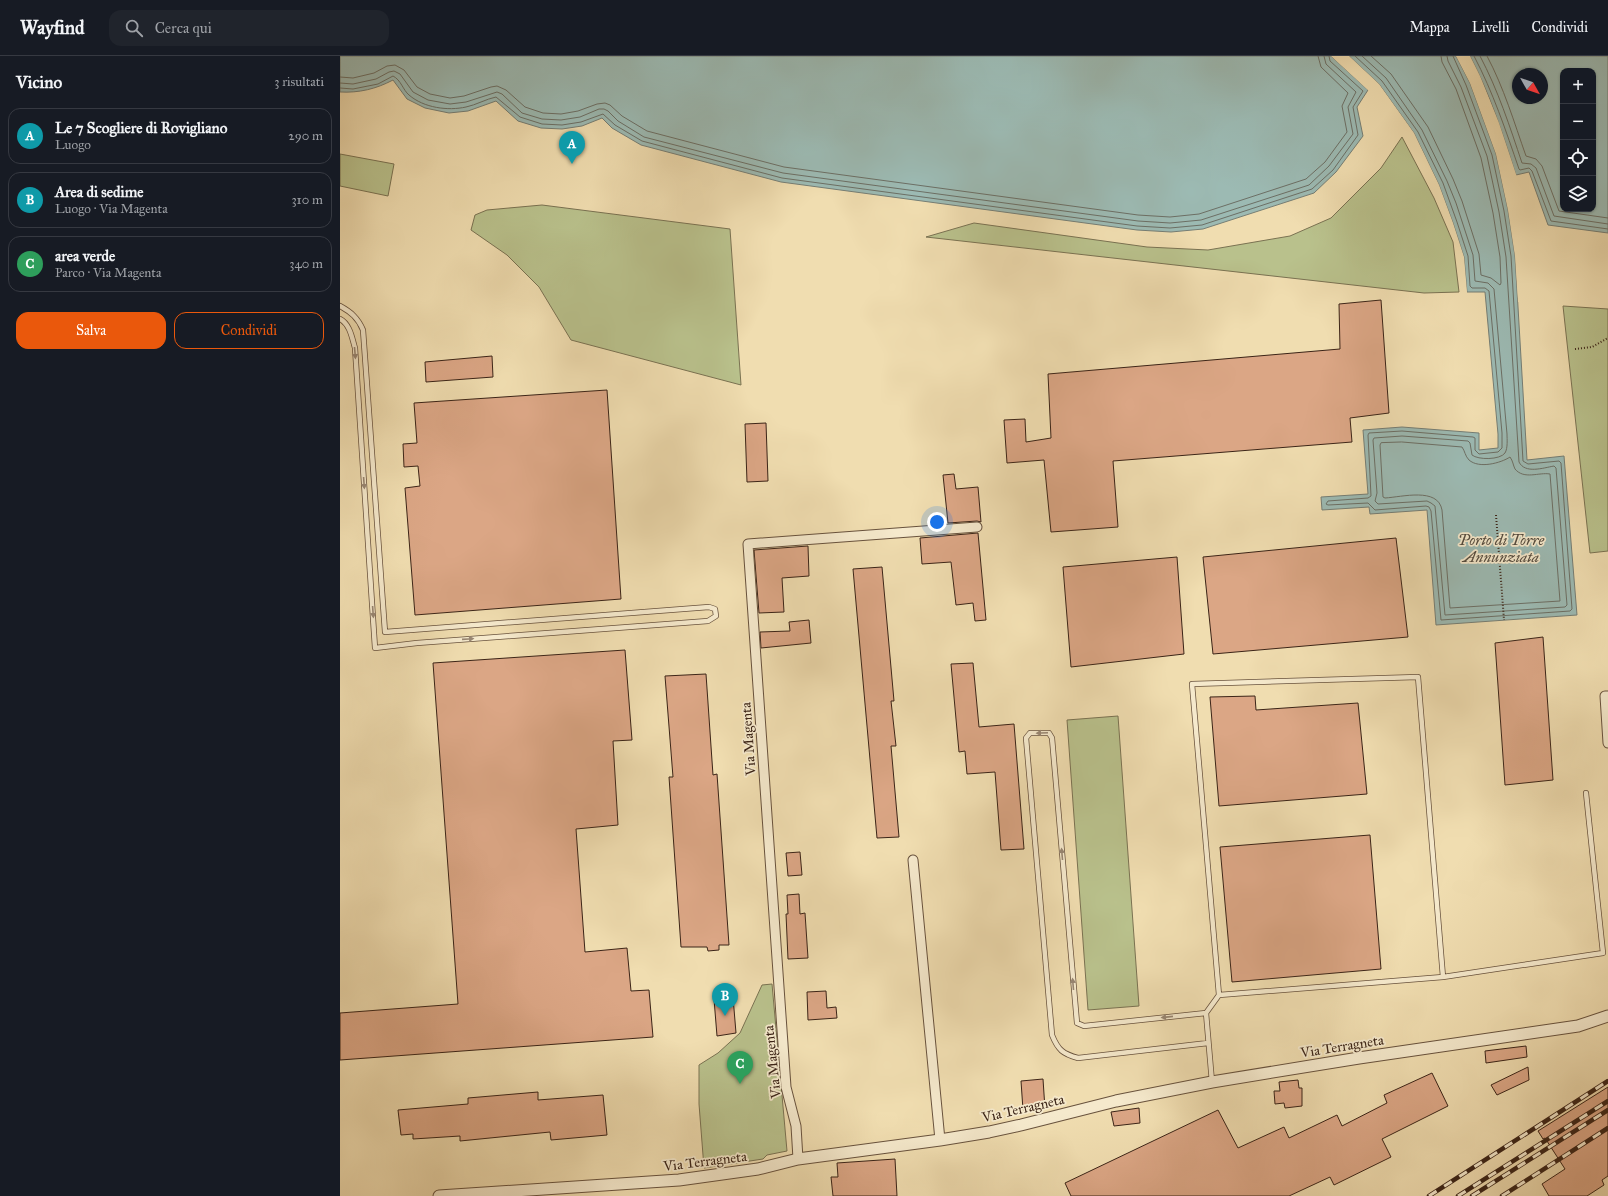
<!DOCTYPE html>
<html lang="it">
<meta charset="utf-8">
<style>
:root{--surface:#171b24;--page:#20242c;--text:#f1f3f6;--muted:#9ea1a6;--line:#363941;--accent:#ea580c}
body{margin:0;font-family:"IM FELL Great Primer",serif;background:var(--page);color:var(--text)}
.controls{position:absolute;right:12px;top:12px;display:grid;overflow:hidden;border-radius:8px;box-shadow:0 1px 3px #0004}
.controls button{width:36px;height:36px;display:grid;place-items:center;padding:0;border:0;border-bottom:1px solid var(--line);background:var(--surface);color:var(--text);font:20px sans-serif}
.compass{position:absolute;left:1172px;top:12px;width:36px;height:36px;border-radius:50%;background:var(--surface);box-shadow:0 1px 3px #0004;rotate:130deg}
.you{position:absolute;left:597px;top:466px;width:14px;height:14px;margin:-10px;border:3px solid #fff;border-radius:50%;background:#1a73e8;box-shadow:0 0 0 6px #1a73e833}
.badge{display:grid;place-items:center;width:26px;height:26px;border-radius:50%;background:var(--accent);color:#fff;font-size:13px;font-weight:700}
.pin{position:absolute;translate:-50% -33px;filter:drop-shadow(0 1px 2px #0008)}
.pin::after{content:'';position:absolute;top:21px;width:14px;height:12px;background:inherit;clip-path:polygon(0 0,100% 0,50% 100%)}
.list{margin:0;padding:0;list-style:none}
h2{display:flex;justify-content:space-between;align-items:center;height:52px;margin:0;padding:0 16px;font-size:17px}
h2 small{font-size:13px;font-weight:400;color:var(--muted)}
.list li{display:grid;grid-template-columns:26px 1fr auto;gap:12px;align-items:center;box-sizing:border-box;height:56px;margin:0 8px 8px;padding:0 8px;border:1px solid var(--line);border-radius:12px}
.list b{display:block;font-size:15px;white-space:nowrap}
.list p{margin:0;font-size:13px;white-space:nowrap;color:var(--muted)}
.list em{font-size:13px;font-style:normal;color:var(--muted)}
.actions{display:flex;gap:8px;padding:12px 16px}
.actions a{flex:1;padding:9px 0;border:1px solid var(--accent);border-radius:12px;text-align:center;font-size:14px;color:var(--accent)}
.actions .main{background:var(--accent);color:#fff}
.icon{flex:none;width:22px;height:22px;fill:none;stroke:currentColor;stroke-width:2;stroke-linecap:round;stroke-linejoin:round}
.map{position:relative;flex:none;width:1268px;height:1140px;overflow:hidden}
header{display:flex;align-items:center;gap:24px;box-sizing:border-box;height:56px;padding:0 20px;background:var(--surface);border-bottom:1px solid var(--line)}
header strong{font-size:19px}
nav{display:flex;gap:22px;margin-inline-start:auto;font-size:14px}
.search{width:280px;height:36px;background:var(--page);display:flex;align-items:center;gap:10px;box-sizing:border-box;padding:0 14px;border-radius:12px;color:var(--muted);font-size:15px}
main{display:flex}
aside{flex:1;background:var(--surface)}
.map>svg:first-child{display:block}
</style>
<header>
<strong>Wayfind</strong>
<div class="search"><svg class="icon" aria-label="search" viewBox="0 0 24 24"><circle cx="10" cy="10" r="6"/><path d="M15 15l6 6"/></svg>Cerca qui</div>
<nav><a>Mappa</a><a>Livelli</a><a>Condividi</a></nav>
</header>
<main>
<aside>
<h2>Vicino<small>3 risultati</small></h2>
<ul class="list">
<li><span class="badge" style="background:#0f9aa8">A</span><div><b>Le 7 Scogliere di Rovigliano</b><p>Luogo</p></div><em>290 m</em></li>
<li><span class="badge" style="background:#0f9aa8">B</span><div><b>Area di sedime</b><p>Luogo · Via Magenta</p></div><em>310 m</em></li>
<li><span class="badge" style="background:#2e9e5b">C</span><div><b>area verde</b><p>Parco · Via Magenta</p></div><em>340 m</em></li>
</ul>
<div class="actions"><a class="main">Salva</a><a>Condividi</a></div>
</aside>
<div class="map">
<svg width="1268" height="1140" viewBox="0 0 1268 1140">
<rect width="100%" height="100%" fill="#f0ddb0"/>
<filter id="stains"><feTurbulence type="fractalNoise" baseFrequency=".005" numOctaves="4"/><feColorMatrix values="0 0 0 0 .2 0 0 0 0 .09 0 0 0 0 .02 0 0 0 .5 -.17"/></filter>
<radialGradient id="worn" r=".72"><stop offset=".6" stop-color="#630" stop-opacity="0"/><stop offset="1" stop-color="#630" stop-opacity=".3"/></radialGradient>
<path fill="#b9c18c" stroke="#7a7252" d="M1062 81 1094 142 1113 186 1119 236 1084 237 586 181 634 167 807 191 868 194 950 180 991 162 1041 112Z
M0 98 54 108 48 140 0 130Z
M202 149 390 173 401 329 231 284 199 231 167 199 131 174 135 159 147 154Z
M1223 250 1268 253V495L1250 497Z
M778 660 799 950 748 954 727 664Z
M432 928 447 1095 427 1099 423 1103 364 1112 359 1048V1009L378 997 400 977 422 929Z"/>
<path fill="#9cbab3" stroke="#757e75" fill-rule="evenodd" d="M0 0H991L1028 34 1017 51 1023 80 996 116 974 137 863 173 831 176 797 174 441 126 301 89 272 72 262 62 242 70 222 73 201 72 178 65 156 45 128 55 109 57 85 52 67 43 53 24C36 33 19 37 0 36Z
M1009 0H1116L1130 27 1156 98 1168 154 1175 200 1187 404 1224 400 1237 559 1096 569 1087 454 1030 458 1029 451 982 454 981 441 1028 438 1023 374 1062 371 1139 377V394L1158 392V378L1145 236H1127L1124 201 1113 167 1099 129 1074 77 1039 28Z
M1130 0H1268V177L1208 169 1189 116 1176 119C1163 79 1150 38 1130 0ZM1223 15H1253V153H1223ZM1178 18H1202V42H1178Z"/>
<path fill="#f0ddb0" d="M991 0H994L1030 33V36Z
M1007 0H1009L1039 28 1074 77 1099 129 1113 167 1124 201 1127 236H1125L1122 202 1106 151 1097 130 1072 78 1037 29Z
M1116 0H1118L1131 26 1158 97 1170 154 1177 200 1180 246H1178L1175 200 1168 154 1156 98 1130 27Z
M1128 0H1130L1140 20 1159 67 1177 121 1174 120 1157 68 1139 21Z"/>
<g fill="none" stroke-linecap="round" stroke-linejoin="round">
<path stroke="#6c6f65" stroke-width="1" d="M1015 0 1042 25 1078 76 1103 127 1117 166 1128 200 1130 230 1132 232H1145L1149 235 1162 377V392L1158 396 1139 398 1135 394V382L1133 381 1062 375 1029 377 1028 379 1031 440 1028 442 988 445 986 448 988 449 1028 447 1035 454 1086 450 1089 451 1091 455 1101 564 1230 555 1232 553 1221 407 1219 405 1188 408 1183 405 1171 200 1164 155 1152 99 1126 29 1113 0
M1022 0 1046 22 1082 74 1107 125 1116 147 1133 199 1135 225 1148 227 1154 233 1167 378C1167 383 1168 392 1165 397 1160 404 1138 404 1132 399L1130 387 1128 385 1062 380 1034 382 1033 384 1037 437 1035 445 1038 448 1087 445 1091 447 1095 450 1105 559 1225 551 1227 549 1216 412 1214 410C1203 412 1185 418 1179 406L1166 201 1159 156 1147 100 1121 31 1108 5 1107 0
M1031 0 1051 18 1088 71 1113 123 1122 145 1139 198 1141 219 1151 222 1160 229 1161 227 1160 201 1153 157 1141 102 1116 33 1102 6 1101 0
M1134 0C1153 36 1166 75 1179 113L1180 114 1189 112 1192 115 1211 165 1268 173
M1140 0C1158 34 1170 71 1182 107L1191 108 1196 112 1214 160 1268 168
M1147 0C1164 32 1174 66 1186 100L1196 103 1202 110 1219 155 1268 162
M0 21 13 22 34 17 47 10 55 9 64 14 77 31 90 38 110 42 124 40 151 31 157 30 166 34 185 51 203 57 221 58 238 55 257 48 265 47 270 49 282 60 307 75 444 111 798 159 830 161 859 158 966 123 985 106 1007 76 1002 50 1008 37 981 11 978 0
M0 27 13 28 36 23 49 16 54 15 60 18 73 36 88 44 110 48 126 46 157 36 162 38 182 57 202 63 221 64 240 61 259 53H264L268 55 278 65 304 81 443 117 798 165 830 167 861 164 969 129 989 110 1013 78 1008 51 1016 36 986 8 984 0
M0 32 13 33 38 28 53 20C61 24 63 34 69 39 84 52 108 55 126 51 136 49 146 43 156 41L180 61 202 68 222 69 241 66 263 58 275 69 302 85 442 122 797 170 830 172 862 169 972 133 993 114 1018 79 1013 51 1023 35 990 5 989 0
M1062 386 1122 391C1125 395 1125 400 1129 404 1139 413 1161 407 1170 401 1173 405 1173 409 1175 413 1184 424 1199 416 1210 418L1220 545 1110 552 1102 454C1098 431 1062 441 1045 442L1043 441 1040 389 1041 387Z"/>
</g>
<path fill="#dba685" stroke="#3b2417" d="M1041 244 1049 357 1010 362 1012 386 773 405 778 471 711 476 704 404 667 407 664 364 685 363 686 386 711 382 708 318 1000 293 999 248Z
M152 300 153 321 86 326 85 306Z
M267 334 281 543 75 559 65 432 80 430 78 410 64 411 63 388 77 387 74 347Z
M426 367 428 425 407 426 405 368Z
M614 418 616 433 638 431 641 466 637 465 608 467 603 419Z
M638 477 646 564 635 565 633 547 616 549 611 506 582 508 580 482Z
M1056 482 1068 581 873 598 863 501Z
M468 490 469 520 442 522 444 556 419 557 414 494Z
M837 501 844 598 731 611 723 511Z
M542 511 554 645H551L556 690H551L559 781 537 782 513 513Z
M469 564 471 587 421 592 420 576 450 575 449 566Z
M1203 581 1213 724 1165 729 1155 587Z
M285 594 292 684 273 685 278 769 236 773 245 896 287 892 291 935 309 934 313 981 0 1004V957L118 948 93 607Z
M633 607 639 671 674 668 684 793 661 794 655 716 627 718 625 695 619 696 611 608Z
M366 618 373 719 377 718 389 889H379V894L368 895 367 891H341L329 721H333L325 620Z
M915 640 916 654 1018 647 1027 738 879 750 870 641Z
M1030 779 1041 913 892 926 880 791Z
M460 796 462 819 448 820 446 797Z
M459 838 460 858 465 857 468 902 448 903 446 858H448L447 839Z
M486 935 487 952 496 951 497 962 468 964 467 936Z
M393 941 396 977 377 980 374 943Z
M1186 990 1187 1001 1146 1007 1145 995Z
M1188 1011 1189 1024 1157 1039 1151 1029Z
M1092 1017 1108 1050 1042 1083 1051 1101 994 1129 990 1121 949 1140H731L725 1127 878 1054 898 1092 944 1071 949 1082 997 1059 1002 1070 1047 1047 1044 1039Z
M703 1023 705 1053 683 1054 681 1025Z
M958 1024 959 1032H962V1050L945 1052 944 1047 935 1048 934 1035H940L939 1026Z
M1268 1031V1120L1262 1124 1264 1129 1247 1140H1209L1202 1128 1225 1113 1205 1082 1203 1083 1198 1075Z
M198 1036V1044L263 1039 267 1079 211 1084 210 1076 120 1085V1080L73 1083V1078L61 1079 58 1054 128 1048V1042Z
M799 1052 800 1067 774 1070 771 1056Z
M555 1103 557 1140H493L491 1121H498L497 1107Z"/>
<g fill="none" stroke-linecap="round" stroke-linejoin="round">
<defs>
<path id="service" d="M0 250C11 256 18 262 23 274L45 576 369 551 375 553 376 560 368 565 77 587 35 592 15 292C12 282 10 268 0 263
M1103 921 1263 897 1246 737
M866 957 744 970 737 967 712 682 709 677H690L686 682 712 979C718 994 723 998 738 1002L868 987
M872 1026 866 957 879 939 852 628 1078 621 1103 921 879 939"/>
<path id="minor" d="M1268 640H1265L1268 687
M573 804 600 1084
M458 1103 456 1070 446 1031 408 488 637 471"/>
<path id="tertiary" d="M99 1140 339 1124 418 1113 458 1103 600 1084 649 1076 681 1069 776 1045 872 1026 1019 1002 1238 970 1268 960"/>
</defs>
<use href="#service" stroke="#68523d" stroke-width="6"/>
<use href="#minor" stroke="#68523d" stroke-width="11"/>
<use href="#tertiary" stroke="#68523d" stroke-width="13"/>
<path stroke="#3b2417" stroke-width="2" stroke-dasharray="1 2" stroke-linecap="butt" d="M1235 293 1252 291 1268 282
M1156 459 1164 564"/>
<use href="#service" stroke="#f5e9cc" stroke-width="4.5"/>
<use href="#minor" stroke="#f5e9cc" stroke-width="9"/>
<use href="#tertiary" stroke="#f5e9cc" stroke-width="11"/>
<defs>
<path id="rail" d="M1089 1140 1268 1025
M1118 1140 1268 1045
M1132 1140 1268 1054
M1162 1140 1268 1072"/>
</defs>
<use href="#rail" stroke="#3b2417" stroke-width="4.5"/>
<use href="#rail" stroke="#f5e9cc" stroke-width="3" stroke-dasharray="9" stroke-linecap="butt"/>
</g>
<defs><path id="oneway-solid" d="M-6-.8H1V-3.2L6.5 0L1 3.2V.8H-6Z"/></defs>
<g fill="#988672">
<use href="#oneway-solid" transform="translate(15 297) rotate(85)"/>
<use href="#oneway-solid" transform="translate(24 427) rotate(86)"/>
<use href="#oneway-solid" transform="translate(33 556) rotate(86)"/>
<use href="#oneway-solid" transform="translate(128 583) rotate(-4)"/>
<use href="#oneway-solid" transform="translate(702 677) rotate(178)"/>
<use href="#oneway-solid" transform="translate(722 798) rotate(-95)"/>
<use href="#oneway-solid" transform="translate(733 928) rotate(-95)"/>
<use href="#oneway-solid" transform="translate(827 961) rotate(174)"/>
</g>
<g text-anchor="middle" stroke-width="3.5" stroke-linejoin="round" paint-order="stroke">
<g font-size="14" fill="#3b2417" stroke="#f5e9cc">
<text transform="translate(408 683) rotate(-94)" y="5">Via Magenta</text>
<text transform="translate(1002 990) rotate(-9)" y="5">Via Terragneta</text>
<text transform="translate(432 1006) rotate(-96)" y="5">Via Magenta</text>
<text transform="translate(683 1052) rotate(-13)" y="5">Via Terragneta</text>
<text transform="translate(365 1105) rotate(-7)" y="5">Via Terragneta</text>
</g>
<g font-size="15" font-style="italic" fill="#534a3e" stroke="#f5e9cc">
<text x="1161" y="489">Porto di Torre<tspan x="1161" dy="17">Annunziata</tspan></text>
</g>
</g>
<rect width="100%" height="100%" filter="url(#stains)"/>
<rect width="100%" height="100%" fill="url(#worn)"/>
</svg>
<div class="controls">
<button>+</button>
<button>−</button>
<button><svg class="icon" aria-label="locate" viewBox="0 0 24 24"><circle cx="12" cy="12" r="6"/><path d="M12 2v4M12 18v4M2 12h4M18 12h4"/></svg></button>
<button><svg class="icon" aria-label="layers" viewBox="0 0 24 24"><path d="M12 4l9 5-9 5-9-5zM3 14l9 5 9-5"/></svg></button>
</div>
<svg class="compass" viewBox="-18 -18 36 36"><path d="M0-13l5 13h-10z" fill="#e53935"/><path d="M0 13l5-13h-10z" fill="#9ea1a6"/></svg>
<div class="you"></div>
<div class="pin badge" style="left:232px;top:108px;background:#0f9aa8">A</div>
<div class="pin badge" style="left:385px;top:960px;background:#0f9aa8">B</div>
<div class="pin badge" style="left:400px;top:1028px;background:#2e9e5b">C</div>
</div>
</main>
